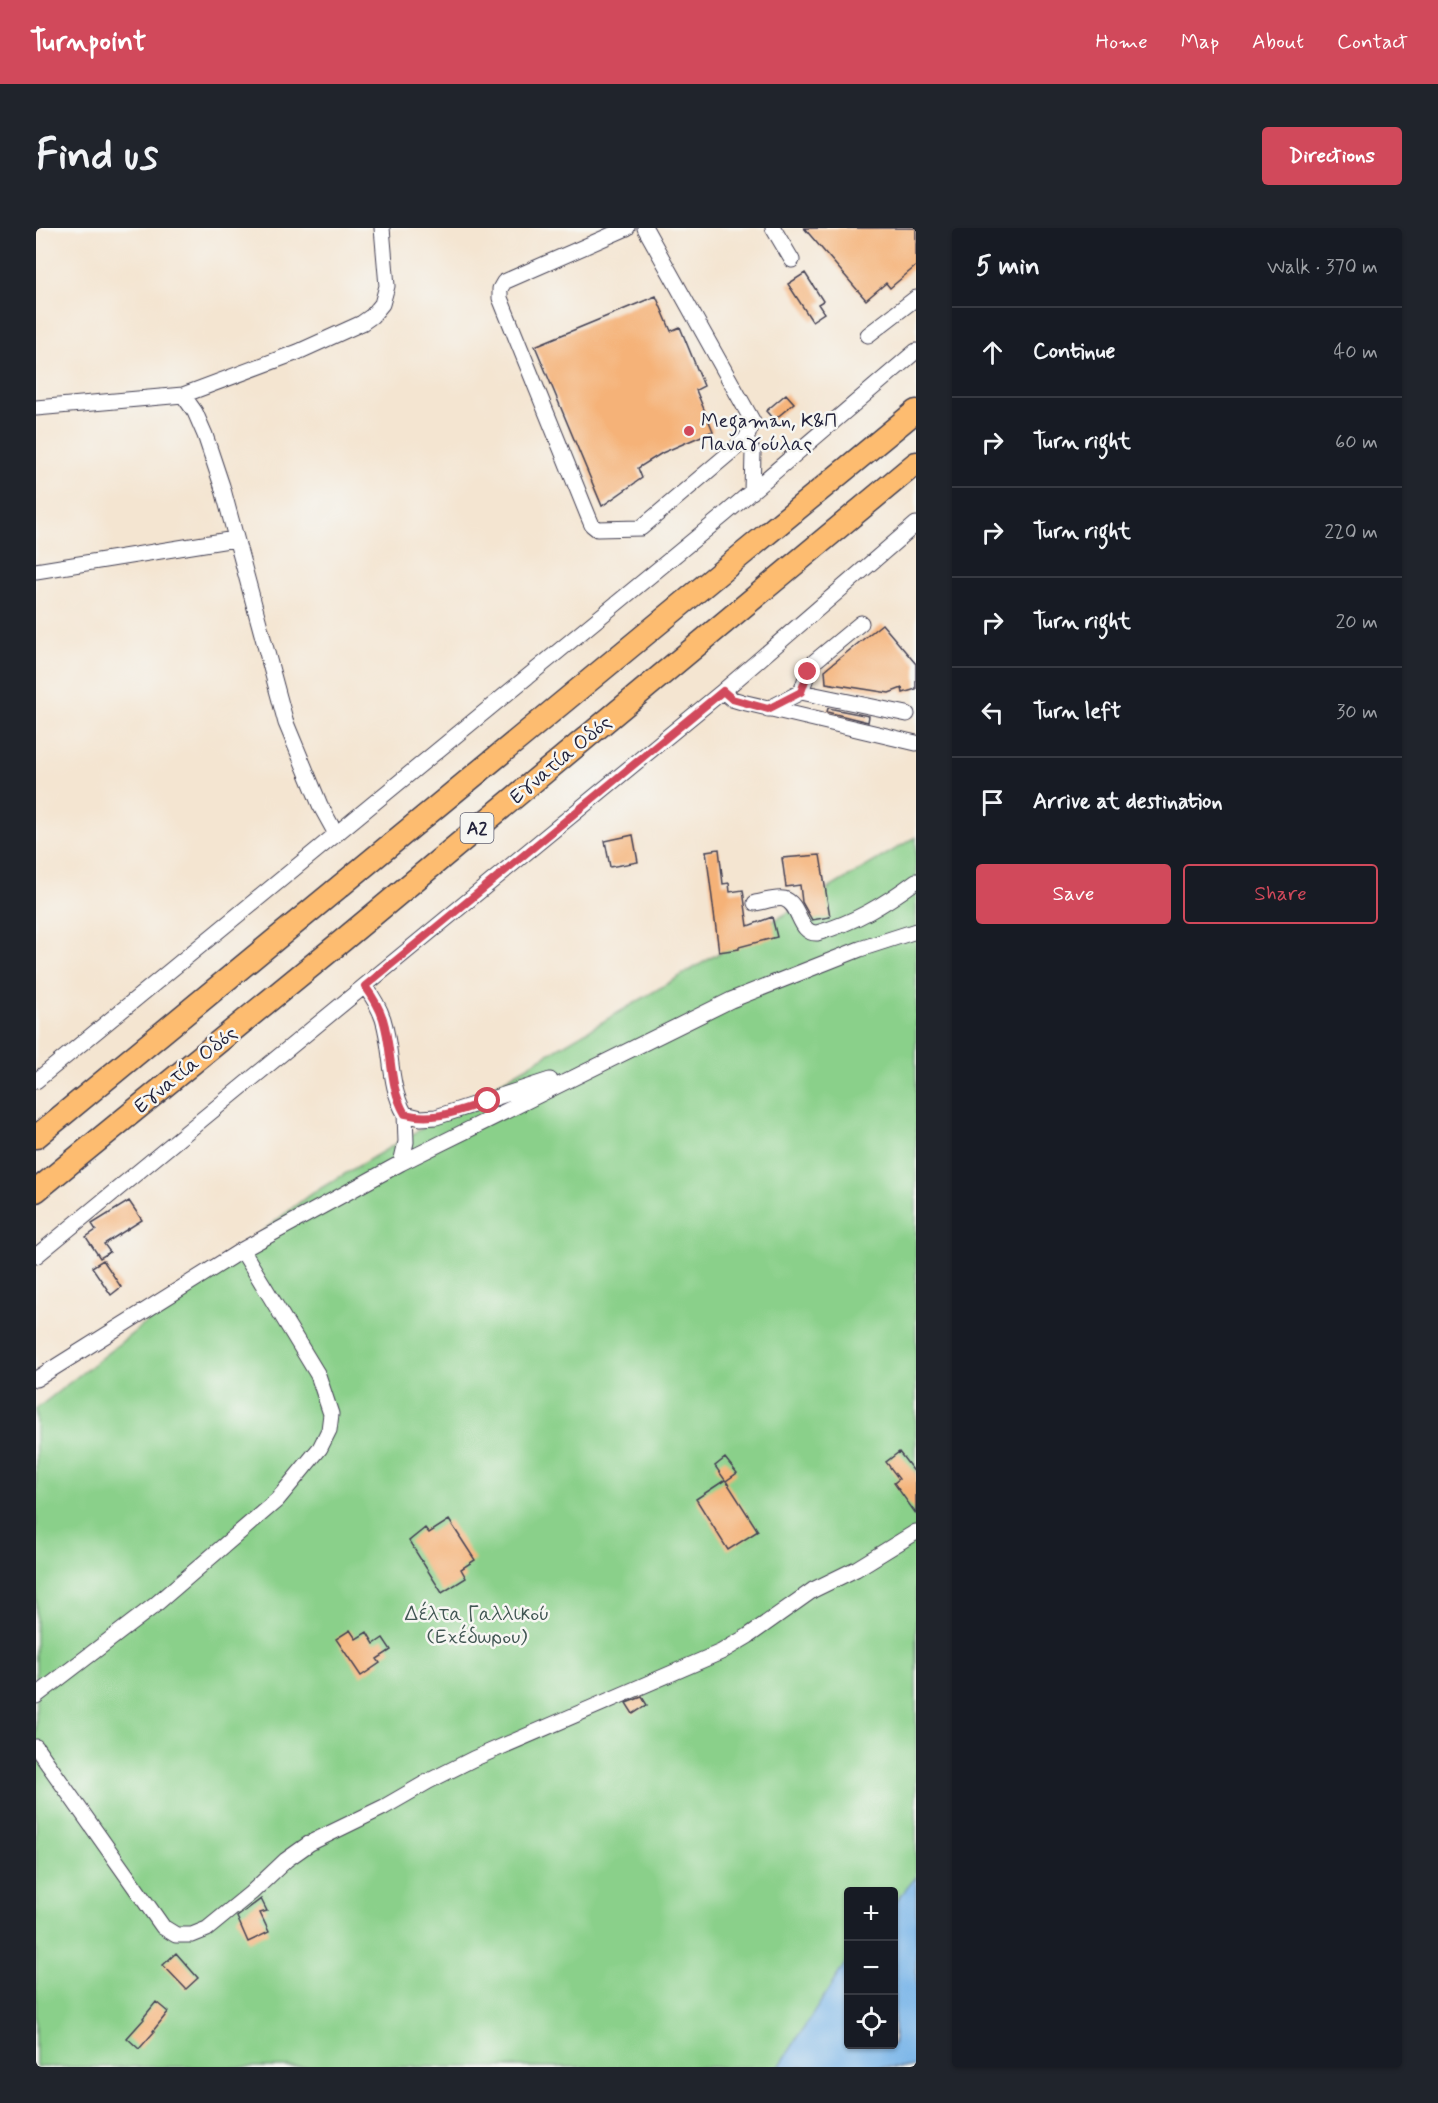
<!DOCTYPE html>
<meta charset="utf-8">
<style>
:root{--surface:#171b24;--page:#20242c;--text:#f1f3f6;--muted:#9ea1a6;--line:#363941;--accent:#d1495b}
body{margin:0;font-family:Mynerve,sans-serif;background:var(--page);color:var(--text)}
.controls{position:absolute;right:18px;bottom:18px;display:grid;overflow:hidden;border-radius:6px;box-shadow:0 2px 4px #0004}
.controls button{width:54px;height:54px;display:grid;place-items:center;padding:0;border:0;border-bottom:2px solid var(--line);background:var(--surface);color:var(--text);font:30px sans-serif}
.stop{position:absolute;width:18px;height:18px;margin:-14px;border:4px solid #d1495b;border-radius:50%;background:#fff}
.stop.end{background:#d1495b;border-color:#fff;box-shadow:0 2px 6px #0008}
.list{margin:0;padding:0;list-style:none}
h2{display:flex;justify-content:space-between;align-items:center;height:78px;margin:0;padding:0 24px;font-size:26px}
h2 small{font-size:20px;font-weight:400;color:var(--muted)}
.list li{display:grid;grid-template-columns:39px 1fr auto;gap:18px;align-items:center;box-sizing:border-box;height:90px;padding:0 24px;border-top:2px solid var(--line)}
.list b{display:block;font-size:22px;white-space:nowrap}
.list em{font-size:20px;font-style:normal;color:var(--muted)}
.actions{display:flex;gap:12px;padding:18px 24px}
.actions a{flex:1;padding:14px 0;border:2px solid var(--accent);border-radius:6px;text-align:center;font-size:21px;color:var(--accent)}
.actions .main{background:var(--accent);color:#fff}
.icon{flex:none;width:33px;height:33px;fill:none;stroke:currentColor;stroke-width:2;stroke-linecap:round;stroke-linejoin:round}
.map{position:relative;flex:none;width:880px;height:1839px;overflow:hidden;border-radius:6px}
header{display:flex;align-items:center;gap:36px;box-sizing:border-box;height:84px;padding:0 30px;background:var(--accent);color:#fff}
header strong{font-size:28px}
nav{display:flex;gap:33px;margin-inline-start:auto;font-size:21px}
.intro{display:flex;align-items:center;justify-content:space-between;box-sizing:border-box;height:144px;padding:0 36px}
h1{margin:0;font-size:42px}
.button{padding:15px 27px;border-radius:6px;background:var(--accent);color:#fff;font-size:21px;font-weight:700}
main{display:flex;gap:36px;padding:0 36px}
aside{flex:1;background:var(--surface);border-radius:6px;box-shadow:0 2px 4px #0004}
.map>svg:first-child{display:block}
</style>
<header>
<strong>Turnpoint</strong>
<nav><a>Home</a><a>Map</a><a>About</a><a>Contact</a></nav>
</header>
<div class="intro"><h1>Find us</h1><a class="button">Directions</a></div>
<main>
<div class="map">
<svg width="880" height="1839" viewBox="0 0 880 1839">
<rect width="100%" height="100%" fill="#f6f6f2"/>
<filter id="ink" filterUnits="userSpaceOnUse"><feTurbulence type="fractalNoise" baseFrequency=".0167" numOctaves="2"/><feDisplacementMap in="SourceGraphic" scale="12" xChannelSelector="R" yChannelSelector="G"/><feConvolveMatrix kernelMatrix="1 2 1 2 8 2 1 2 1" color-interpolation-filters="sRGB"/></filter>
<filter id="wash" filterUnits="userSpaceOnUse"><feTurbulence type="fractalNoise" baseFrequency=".008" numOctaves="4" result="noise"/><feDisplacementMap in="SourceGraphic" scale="24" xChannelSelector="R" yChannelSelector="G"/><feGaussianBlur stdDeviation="1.35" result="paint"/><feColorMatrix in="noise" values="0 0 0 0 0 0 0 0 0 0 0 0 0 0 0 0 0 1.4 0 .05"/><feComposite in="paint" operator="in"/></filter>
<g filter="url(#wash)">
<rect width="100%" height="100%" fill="#f4e5d1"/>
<path fill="#8ad08a" stroke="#567962" stroke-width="1.5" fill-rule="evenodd" d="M880 609V1839H0V1181L273 967ZM812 1664H858V1816H812Z"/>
<path fill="#76b3e8" stroke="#4c6a92" stroke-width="1.5" d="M880 1649V1839H743L812 1731V1816H858V1676Z"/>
<g id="blocks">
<path fill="#f5b278" d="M768 0H880V38L854 60 850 55 830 72Z
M769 45 787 73 782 76 788 85 776 93 752 56Z
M620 68 635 103 644 99 668 158 660 162 677 203 626 225 602 240 606 250 566 278 499 118Z
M750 166 758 175 738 192 730 183Z
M846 396 880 436V461L867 465 866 460 853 465 790 455 789 442Z
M792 480 833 488 832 494 791 484Z
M597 607 602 634 574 639 569 613Z
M683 621 687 656 693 655 694 664 707 662 712 698 736 689 741 709 703 719V721L683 724 670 623Z
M784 627 794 689 776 692 766 674 764 657 750 659 746 630Z
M93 973 106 992 68 1016 74 1024 64 1030 50 1009 60 1002 56 996Z
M67 1032 85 1059 75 1067 56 1039Z
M863 1224 880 1246V1286L858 1255 863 1251 850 1234Z
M689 1230 701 1245 690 1253 722 1303 692 1322 660 1271 689 1252 679 1238Z
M413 1292 439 1332 425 1341 430 1350 406 1365 373 1313 389 1300 393 1305Z
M314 1402 320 1411 331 1404 338 1416 347 1410 355 1422 341 1431 344 1435 325 1448 300 1411Z
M606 1469 611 1477 597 1486 590 1475Z
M225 1671 231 1683 224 1685 233 1704 212 1714 201 1689Z
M140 1725 162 1750 150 1761 127 1737Z
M120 1774 132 1784 117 1803 118 1804 103 1821 91 1810 108 1791 107 1790Z"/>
</g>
</g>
<g filter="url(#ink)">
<use href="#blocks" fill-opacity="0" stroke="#423f52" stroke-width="1.5"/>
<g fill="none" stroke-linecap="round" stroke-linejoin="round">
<defs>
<path id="minor" d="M591 0 468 54 464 61V70L553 290 556 297 561 301 605 300 710 211 717 194 609 0
M737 0 756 32
M832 107 880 70
M147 167 159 184 169 207 186 258 250 495 284 577 300 606
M0 180 147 167 262 124 326 95 336 88 346 76 351 58 346 0
M710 211 717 224 716 264
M0 343 199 311
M687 463 696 471 706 474 880 515
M765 464 871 486
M732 481 765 464 772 444 779 433 825 395
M719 675C727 674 740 669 748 671 765 676 762 706 781 705 818 695 849 676 880 653
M329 758C337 769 343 779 347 791 357 823 352 857 369 886L385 890 400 889 514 852
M0 853 688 287 880 123
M365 935 370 914 369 886
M0 1028 687 463 880 296
M0 1151 206 1022 365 935 695 772 824 721 880 703
M0 1468 119 1377 241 1272 284 1220 293 1202 295 1186 282 1147 206 1022
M0 1519 127 1699 140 1707H156L171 1701 215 1665 250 1632 274 1615 348 1579 393 1553 437 1531 685 1424 712 1408 777 1362 820 1341 880 1304"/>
<path id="highway" d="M0 909 880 183
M0 963 306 713 880 235"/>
</defs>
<use href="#minor" stroke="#423f52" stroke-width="17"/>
<use href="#highway" stroke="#423f52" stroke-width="25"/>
<use href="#minor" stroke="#fff" stroke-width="15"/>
<use href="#highway" stroke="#fdbc70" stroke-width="22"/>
</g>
</g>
<g fill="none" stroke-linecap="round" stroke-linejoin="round" filter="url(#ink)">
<path stroke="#d1495b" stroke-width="8" d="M452 873C424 882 399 894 369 886 352 857 357 823 347 791 343 778 337 769 329 758L687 463 696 471 732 481 765 464 772 444"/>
</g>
<circle fill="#d1495b" stroke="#f6f6f2" stroke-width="2" cx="653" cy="203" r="6"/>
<g text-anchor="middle" stroke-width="5" stroke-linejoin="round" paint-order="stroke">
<rect fill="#f6f6f2" stroke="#626272" stroke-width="1.5" x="424.5" y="585" width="33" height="30" rx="4.5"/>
<g font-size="18" font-weight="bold" fill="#22223b">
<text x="441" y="606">Α2</text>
</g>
<g font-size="20" fill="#22223b" stroke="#f6f6f2" text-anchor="start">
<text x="665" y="199">Megaman, Κ&amp;Π<tspan x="665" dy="23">Παναγούλας</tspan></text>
</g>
<g font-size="20" fill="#22223b" stroke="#f6f6f2">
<text transform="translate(524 531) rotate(-40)" y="7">Εγνατία Οδός</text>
<text transform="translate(149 841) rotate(-39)" y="7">Εγνατία Οδός</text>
</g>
<g font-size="20" fill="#415653" stroke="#f6f6f2">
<text x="441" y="1392">Δέλτα Γαλλικού<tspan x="441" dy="23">(Εχέδωρου)</tspan></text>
</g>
</g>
</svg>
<div class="controls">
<button>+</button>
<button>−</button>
<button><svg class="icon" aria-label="locate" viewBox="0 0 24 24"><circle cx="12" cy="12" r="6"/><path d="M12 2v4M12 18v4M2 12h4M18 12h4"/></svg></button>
</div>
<div class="stop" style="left:452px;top:873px"></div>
<div class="stop end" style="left:772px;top:444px"></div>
</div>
<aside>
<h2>5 min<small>Walk · 370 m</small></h2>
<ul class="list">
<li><svg class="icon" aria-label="ahead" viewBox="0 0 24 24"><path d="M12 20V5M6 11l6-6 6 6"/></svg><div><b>Continue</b></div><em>40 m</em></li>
<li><svg class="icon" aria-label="right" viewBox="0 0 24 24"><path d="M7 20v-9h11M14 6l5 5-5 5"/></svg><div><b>Turn right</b></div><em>60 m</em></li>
<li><svg class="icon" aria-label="right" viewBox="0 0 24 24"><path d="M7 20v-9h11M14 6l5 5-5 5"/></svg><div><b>Turn right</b></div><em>220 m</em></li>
<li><svg class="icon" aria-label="right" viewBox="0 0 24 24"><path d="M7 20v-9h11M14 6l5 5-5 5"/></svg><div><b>Turn right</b></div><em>20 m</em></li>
<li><svg class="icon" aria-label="left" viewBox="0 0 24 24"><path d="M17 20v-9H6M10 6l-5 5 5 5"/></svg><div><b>Turn left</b></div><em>30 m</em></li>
<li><svg class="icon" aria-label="arrive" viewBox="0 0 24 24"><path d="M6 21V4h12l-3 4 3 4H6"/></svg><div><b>Arrive at destination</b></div></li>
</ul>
<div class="actions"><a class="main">Save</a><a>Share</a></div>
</aside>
</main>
